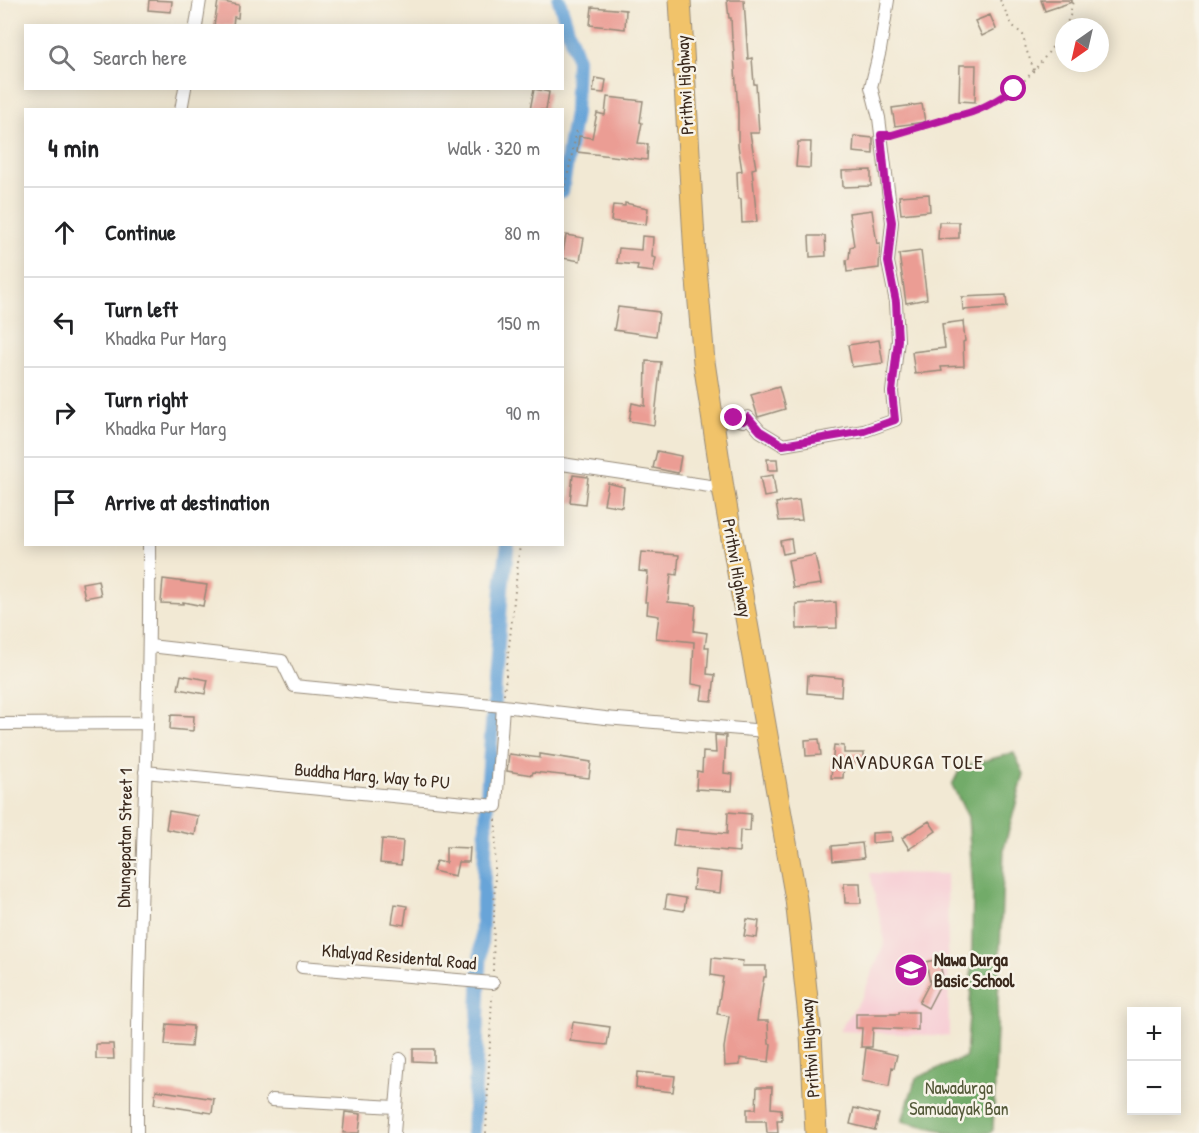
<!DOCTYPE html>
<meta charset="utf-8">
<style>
:root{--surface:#fff;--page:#f6f6f6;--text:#202124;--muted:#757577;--line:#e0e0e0}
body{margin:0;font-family:"Patrick Hand",sans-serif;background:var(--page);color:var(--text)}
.controls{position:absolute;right:18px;bottom:18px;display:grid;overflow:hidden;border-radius:0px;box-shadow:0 3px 15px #0003}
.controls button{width:54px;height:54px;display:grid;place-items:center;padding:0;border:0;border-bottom:2px solid var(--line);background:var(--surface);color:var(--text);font:30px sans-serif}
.compass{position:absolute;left:1055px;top:18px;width:54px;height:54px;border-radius:50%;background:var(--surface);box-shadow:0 3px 15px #0003;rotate:214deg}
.stop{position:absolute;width:18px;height:18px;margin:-14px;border:4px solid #b5179e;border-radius:50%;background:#fff}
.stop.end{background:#b5179e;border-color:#fff;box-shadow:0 2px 6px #0008}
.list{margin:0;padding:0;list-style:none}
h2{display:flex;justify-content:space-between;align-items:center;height:78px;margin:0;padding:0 24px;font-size:26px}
h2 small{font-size:20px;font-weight:400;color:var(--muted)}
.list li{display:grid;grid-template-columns:39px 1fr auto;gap:18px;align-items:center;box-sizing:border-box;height:90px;padding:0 24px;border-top:2px solid var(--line)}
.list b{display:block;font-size:22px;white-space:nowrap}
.list p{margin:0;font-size:20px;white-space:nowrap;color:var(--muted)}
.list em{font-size:20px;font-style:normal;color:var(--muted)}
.icon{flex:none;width:33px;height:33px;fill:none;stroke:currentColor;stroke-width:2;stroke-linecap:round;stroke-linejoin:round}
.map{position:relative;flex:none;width:1199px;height:1133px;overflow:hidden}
.search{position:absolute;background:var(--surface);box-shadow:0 3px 15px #0003;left:24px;top:24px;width:540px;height:66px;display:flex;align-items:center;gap:15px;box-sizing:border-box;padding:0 21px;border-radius:0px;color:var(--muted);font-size:22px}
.panel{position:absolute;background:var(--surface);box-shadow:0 3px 15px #0003;left:24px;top:108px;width:540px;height:438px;border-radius:0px}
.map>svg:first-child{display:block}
</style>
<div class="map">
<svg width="1199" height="1133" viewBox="0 0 1199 1133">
<rect width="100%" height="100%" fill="#f7f3e8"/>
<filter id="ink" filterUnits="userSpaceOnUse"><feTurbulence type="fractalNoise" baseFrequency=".0167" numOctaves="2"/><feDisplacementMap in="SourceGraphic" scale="12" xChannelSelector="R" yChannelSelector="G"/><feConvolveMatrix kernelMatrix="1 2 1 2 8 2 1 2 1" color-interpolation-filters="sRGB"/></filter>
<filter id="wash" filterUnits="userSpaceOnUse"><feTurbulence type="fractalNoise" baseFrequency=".008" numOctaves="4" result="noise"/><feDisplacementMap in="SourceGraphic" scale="24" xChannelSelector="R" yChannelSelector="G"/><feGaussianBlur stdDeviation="1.35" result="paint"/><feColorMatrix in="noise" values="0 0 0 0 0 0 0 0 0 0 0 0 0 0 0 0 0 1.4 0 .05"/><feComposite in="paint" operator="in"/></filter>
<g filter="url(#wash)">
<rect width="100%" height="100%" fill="#f2e9d4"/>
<path fill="#f7cfd5" d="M870 873 947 874 949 1036 839 1031 862 997 885 942Z"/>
<path fill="#72ab69" stroke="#566a44" stroke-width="1.5" d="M1014 753 1024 774 1004 848 993 1130 990 1133H944V1131L902 1121 916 1078 966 1057 971 989 973 891 968 817 952 785 961 767Z"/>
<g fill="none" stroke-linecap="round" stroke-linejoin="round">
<path stroke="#67a4d8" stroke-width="14" d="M559 0 577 59 575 113 562 191
M473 1133 488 780 502 588 508 544"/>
</g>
<g id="blocks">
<path fill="#eb9d94" d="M149 0 172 1 171 12 148 10Z
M727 0H744L748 59 752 58 754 84H756L759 133H750L756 168 752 169 757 222 742 223 741 199H738L737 172 742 171 738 145V111L733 41H732L731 18H729Z
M1041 0H1072V2L1045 11Z
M218 1 239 5 238 18 234 17 233 26H214Z
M592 7 626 10 625 29 590 25Z
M990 15 996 29 982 36 975 21Z
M960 65H976L975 102 959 101Z
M595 78 606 80 604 93 593 92Z
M534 89 549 92 546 110H530Z
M607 97 643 101 640 122 642 123 638 143 648 144 647 160 577 152 579 136 592 138 597 113 605 115Z
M922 104 925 122 895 126 892 108Z
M854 136 873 138V154L853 152Z
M798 142H811L810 168 796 167Z
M871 170V186L843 187 842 171Z
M929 194 930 211 901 214 899 196Z
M625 203 648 208 646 225 611 221 613 205 625 206Z
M872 210 877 244 880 243 879 268 847 272 846 260 849 259 850 247 854 246 849 213Z
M939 222H959V238L938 239Z
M566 235 584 238 580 261 562 258Z
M642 236 653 237 652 257 656 258 653 272 637 270 638 265 617 263 619 248 641 250Z
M809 236H825L826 256 810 257Z
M921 251 927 299 906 303 899 254Z
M1006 295 1007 307 963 310 962 297Z
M618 307 659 312 656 336 614 330Z
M963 321 965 341 963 342 964 366 941 367 942 371 915 374 912 352 945 348 942 324Z
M879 340 883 363 852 367 848 345Z
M646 361 661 362 654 425 629 421 632 403 645 406Z
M779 387 785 409 758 417 751 395Z
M657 451 681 456 678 473 653 468Z
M767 459H777L778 470H768Z
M573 475 588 477 585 504 570 502Z
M773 475 776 495 764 497 760 477Z
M608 483 624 487 622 507 604 504Z
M799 500 802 520 779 521 776 503Z
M791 539 793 552 783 554 780 541Z
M641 552 679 555 677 575 671 574 668 602 696 605 694 631 707 633 705 647H709L707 674 715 675 712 701 701 700 703 686 692 684 694 642 656 638 659 616 647 614 648 602H645L648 572 639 571Z
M815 555 821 584 793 588 788 560Z
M163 579 207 585 203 606 183 602V604L161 603Z
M98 580 101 595 85 598 82 583Z
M836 602 837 628 797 629 796 604Z
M181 675 208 680 205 694 178 689Z
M808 675 842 678 841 696 807 693Z
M171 715 194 716 193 731 170 729Z
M715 735 726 736 724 773 733 774 732 791 696 789 697 771 702 772 703 752 716 753Z
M819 739 821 755 806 756 805 740Z
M834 745 844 746V753H864V763L844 762 843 778H831Z
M509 754 540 758V754L591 762 589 778 533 772 532 775 507 771Z
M169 811 198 816 195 835 166 829Z
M728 812 751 814 750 831 740 830 739 852 673 846 675 829 727 834Z
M929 821 936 831 909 849 902 838Z
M891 832 892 841 872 843V833Z
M382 839 403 841 401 865 380 863Z
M862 843 864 858 833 861 832 846Z
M446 847 470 848 469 862H458L455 876 433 871 436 861 446 863Z
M695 870 722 873 720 893 693 890Z
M844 883H860L861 903H845Z
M667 895 686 898 684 911 665 908Z
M395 904 407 906 404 925 392 923Z
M747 919 759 921 757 938 744 936Z
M712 958 743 961 742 966H766V977H764L757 1021H768L769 1044H771L769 1062 740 1058V1065L725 1066 724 1048 729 1016 717 1014 723 977 711 975Z
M939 959 944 984 940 985 928 1008 919 1003 930 982 926 962Z
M899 1012H918V1030L873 1028 872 1047H861L862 1028H856V1014H899Z
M573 1022 610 1027 607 1045 570 1041Z
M167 1024 193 1026 191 1047 165 1045Z
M96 1044H113L114 1059H96Z
M866 1048 897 1055 894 1068 892 1067 889 1086 862 1081Z
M413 1049H434V1062L413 1061Z
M637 1072 675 1076 673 1092 636 1088Z
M757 1087H772L771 1108 781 1109 782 1120H777L778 1133H767L766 1121H747V1109H756Z
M156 1090 214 1099 212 1113 154 1104Z
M854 1108 879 1114 875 1130 850 1124Z
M345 1112 361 1114 359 1133H343Z"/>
</g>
</g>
<g filter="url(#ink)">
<use href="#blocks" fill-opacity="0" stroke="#968a79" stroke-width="1.5"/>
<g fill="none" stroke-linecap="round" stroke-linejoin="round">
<defs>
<path id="minor" d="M196 26 200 0
M181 110 185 88
M712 413 743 421 748 417 760 431 783 445 864 431 895 420 892 392 898 340 896 302 888 262 892 222 879 118 871 87 880 50 888 0
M562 464 723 488
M150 646 282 661 294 686 503 706
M0 724 146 723
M145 772 496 806 503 706 605 718 766 731
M302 967 493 983
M272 1100 395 1107
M137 1133C136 937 151 741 149 544
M394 1133 400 1059"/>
<path id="trunk" d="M680 0 695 256 704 362 723 488 796 899 811 1035 816 1133"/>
</defs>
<use href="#minor" stroke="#968a79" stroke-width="14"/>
<use href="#trunk" stroke="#968a79" stroke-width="23"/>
<path stroke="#968a79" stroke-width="2" stroke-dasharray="1.5 4.5" stroke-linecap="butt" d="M1000 0 1012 25 1023 35 1026 49 1034 70
M1065 27 1070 16 1073 0
M893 134C902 130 910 130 920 128 935 123 949 118 964 115 1009 106 1042 65 1064 29
M562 203 577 130
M504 694 520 544
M493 971 496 818
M486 1133 492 995"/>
<use href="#minor" stroke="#fff" stroke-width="12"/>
<use href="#trunk" stroke="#f1c36a" stroke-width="21"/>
</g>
</g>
<g fill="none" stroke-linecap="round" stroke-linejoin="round" filter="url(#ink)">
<path stroke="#b5179e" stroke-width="8" d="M734 418 743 421 748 417 760 431 783 445 864 431 895 420 892 392 898 340 896 302 888 262 892 222 886 187 881 135H892L956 116C977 113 996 101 1014 89"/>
</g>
<defs>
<symbol id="school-disc" viewBox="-11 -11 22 22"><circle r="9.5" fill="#b5179e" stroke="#f7f3e8"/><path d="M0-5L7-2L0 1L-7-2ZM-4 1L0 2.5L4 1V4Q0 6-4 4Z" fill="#fff"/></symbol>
</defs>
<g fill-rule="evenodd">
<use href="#school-disc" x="892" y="951" width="38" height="38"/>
</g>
<g text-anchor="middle" stroke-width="5" stroke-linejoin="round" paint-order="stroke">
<g font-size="18" fill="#3b2a1e" stroke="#f7f3e8">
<text transform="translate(685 85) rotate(-93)" y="6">Prithvi Highway</text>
<text transform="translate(737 568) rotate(80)" y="6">Prithvi Highway</text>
<text transform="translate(372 776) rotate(5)" y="6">Buddha Marg, Way to PU</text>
<text transform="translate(125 838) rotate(-89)" y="6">Dhungepatan Street 1</text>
<text transform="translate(399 957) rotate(5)" y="6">Khalyad Residental Road</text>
<text transform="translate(810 1048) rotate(-94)" y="6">Prithvi Highway</text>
</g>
<g font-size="18" font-weight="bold" fill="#3b2a1e" stroke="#f7f3e8" text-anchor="start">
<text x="934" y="966">Nawa Durga<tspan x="934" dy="21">Basic School</tspan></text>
</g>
<g font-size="18" fill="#545939" stroke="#f7f3e8">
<text x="959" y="1094">Nawadurga<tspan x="959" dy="21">Samudayak Ban</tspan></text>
</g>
<g font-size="20" letter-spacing="1.5" fill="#3b2a1e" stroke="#f7f3e8">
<text x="908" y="769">NAVADURGA TOLE</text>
</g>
</g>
</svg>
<div class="controls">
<button>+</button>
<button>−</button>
</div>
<svg class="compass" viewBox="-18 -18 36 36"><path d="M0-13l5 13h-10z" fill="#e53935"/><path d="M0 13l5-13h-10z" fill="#757577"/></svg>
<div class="stop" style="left:1014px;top:89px"></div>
<div class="stop end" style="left:734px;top:418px"></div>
<div class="search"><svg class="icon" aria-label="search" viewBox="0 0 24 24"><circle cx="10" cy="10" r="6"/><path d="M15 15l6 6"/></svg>Search here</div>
<section class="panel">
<h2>4 min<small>Walk · 320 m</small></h2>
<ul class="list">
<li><svg class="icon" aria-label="ahead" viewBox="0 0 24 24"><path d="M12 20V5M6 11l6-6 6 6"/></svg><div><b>Continue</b></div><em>80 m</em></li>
<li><svg class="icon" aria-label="left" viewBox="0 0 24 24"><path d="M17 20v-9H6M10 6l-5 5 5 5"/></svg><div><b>Turn left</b><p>Khadka Pur Marg</p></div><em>150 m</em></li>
<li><svg class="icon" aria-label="right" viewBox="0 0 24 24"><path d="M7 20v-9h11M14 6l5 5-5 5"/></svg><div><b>Turn right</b><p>Khadka Pur Marg</p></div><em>90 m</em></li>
<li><svg class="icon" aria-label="arrive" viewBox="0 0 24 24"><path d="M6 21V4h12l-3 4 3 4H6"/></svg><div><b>Arrive at destination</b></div></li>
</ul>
</section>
</div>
